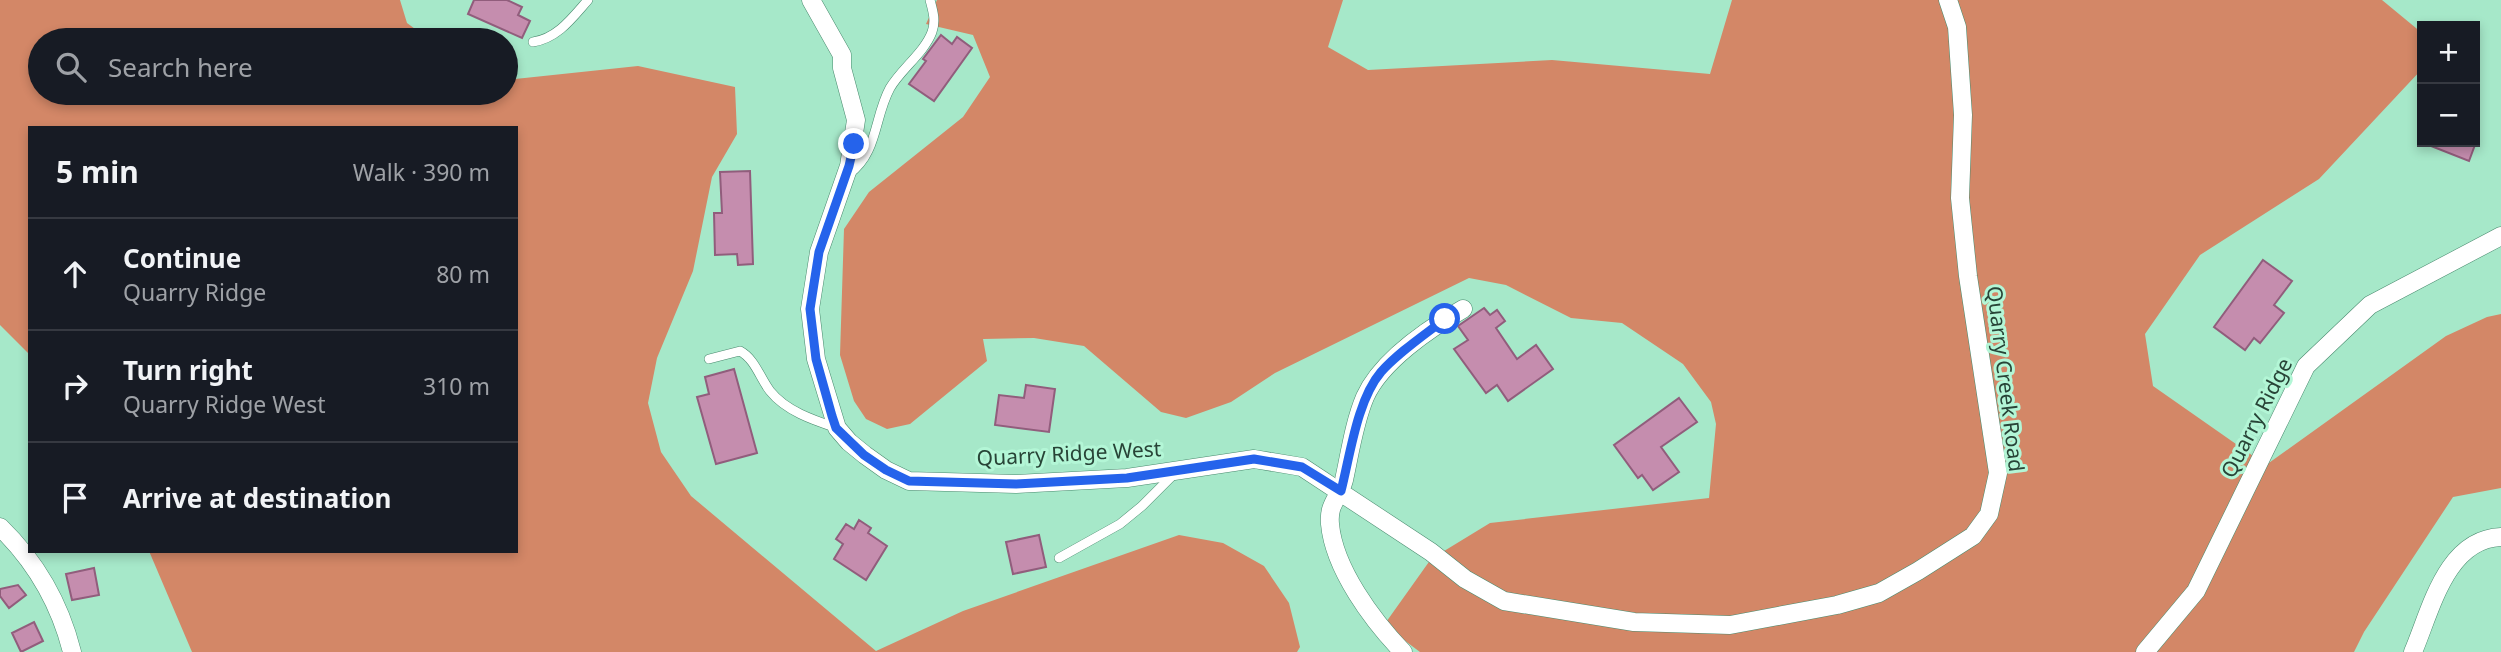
<!DOCTYPE html>
<meta charset="utf-8">
<style>
:root{--surface:#171b24;--page:#20242c;--text:#f1f3f6;--muted:#9ea1a6;--line:#363941}
body{margin:0;font-family:"Noto Sans",sans-serif;background:var(--page);color:var(--text)}
.controls{position:absolute;right:21px;top:21px;display:grid;overflow:hidden;border-radius:0px;box-shadow:0 4px 10px #0003}
.controls button{width:63px;height:63px;display:grid;place-items:center;padding:0;border:0;border-bottom:2px solid var(--line);background:var(--surface);color:var(--text);font:35px sans-serif}
.stop{position:absolute;width:21px;height:21px;margin:-16px;border:5px solid #2563eb;border-radius:50%;background:#fff}
.stop.end{background:#2563eb;border-color:#fff;box-shadow:0 2px 7px #0008}
.list{margin:0;padding:0;list-style:none}
h2{display:flex;justify-content:space-between;align-items:center;height:91px;margin:0;padding:0 28px;font-size:30px}
h2 small{font-size:23px;font-weight:400;color:var(--muted)}
.list li{display:grid;grid-template-columns:46px 1fr auto;gap:21px;align-items:center;box-sizing:border-box;height:112px;padding:0 28px;border-top:2px solid var(--line)}
.list b{display:block;font-size:26px;white-space:nowrap}
.list p{margin:0;font-size:23px;white-space:nowrap;color:var(--muted)}
.list em{font-size:23px;font-style:normal;color:var(--muted)}
.icon{flex:none;width:38px;height:38px;fill:none;stroke:currentColor;stroke-width:2;stroke-linecap:round;stroke-linejoin:round}
.map{position:relative;flex:none;width:2501px;height:652px;overflow:hidden}
.search{position:absolute;background:var(--surface);box-shadow:0 4px 10px #0003;left:28px;top:28px;width:490px;height:77px;display:flex;align-items:center;gap:18px;box-sizing:border-box;padding:0 24px;border-radius:38px;color:var(--muted);font-size:26px}
.panel{position:absolute;background:var(--surface);box-shadow:0 4px 10px #0003;left:28px;top:126px;width:490px;height:427px;border-radius:0px}
.map>svg:first-child{display:block}
</style>
<div class="map">
<svg width="2501" height="652" viewBox="0 0 2501 652">
<rect width="100%" height="100%" fill="#a6e8c9"/>
<path fill="#d38767" d="M0 0H400L407 23 430 40H40V93H506V80L638 66 735 87 737 134 712 177 693 271 657 358 648 403 661 452 691 496 876 651 963 611 1179 535 1223 543 1264 566 1289 603 1300 647 1297 652H192L149 551H516V128H30V355L0 325Z
M937 0H1343L1328 47 1368 70 1552 60 1710 74 1732 0H2382L2422 33V69L2319 179 2200 255 2145 334 2153 386 2266 465 2446 336 2487 317 2501 314V488L2453 497 2364 632 2354 652H1420L1384 625 1431 559 1490 523 1709 498 1716 424 1711 402 1683 364 1622 323 1571 318 1506 285 1469 278 1275 373 1231 402 1186 418 1161 412 1084 346 1034 338 983 339 987 361 910 424 887 429 866 419 854 401 840 355 844 229 869 192 963 117 990 77 973 35 926 24Z"/>
<path fill="#c58dae" stroke="#915d7c" stroke-width="2" d="M474 0H507L522 7 518 15 530 21 522 38 468 14Z
M941 35 952 44 957 37 972 48 934 101 909 84 926 61 923 59Z
M2421 142H2476L2469 161Z
M750 171 753 264 738 265 737 254 715 255 714 213H722L720 172Z
M2263 260 2292 281 2274 305 2284 313 2260 343 2254 338 2245 350 2214 327Z
M1484 308 1490 315 1497 310 1505 321 1496 328 1517 359 1536 345 1553 369 1508 401 1497 385 1486 393 1454 349 1468 340 1458 326Z
M734 369 757 453 716 464 697 397 709 394 705 377Z
M1026 385 1055 389 1049 432 995 425 999 395 1024 398Z
M1679 398 1697 422 1661 447 1679 472 1653 490 1642 475 1638 478 1614 445Z
M859 520 871 528 868 533 887 546 866 580 834 559 843 544 836 539 846 524 854 529Z
M1039 535 1046 567 1013 574 1006 542Z
M94 568 99 595 72 600 66 574Z
M18 585 26 595 9 608 0 596V589Z
M34 622 43 641 21 652 12 633Z"/>
<g fill="none" stroke-linecap="round" stroke-linejoin="round">
<defs>
<path id="service" d="M533 42C558 38 572 18 588 0
M849 174C878 153 874 117 890 88 901 69 924 53 932 32 936 21 933 11 930 0
M709 359 740 351C755 359 760 378 770 391 786 411 813 420 837 428
M1059 558 1120 524 1142 506 1175 473"/>
<path id="minor" d="M811 0 842 55V68L856 120 849 166 819 252 810 309 816 359 837 428 849 442 865 455 886 470 909 481 1016 484 1127 478 1254 459 1302 467 1431 552 1465 579 1504 601 1634 622 1730 625 1837 605 1879 593 1918 571 1973 536 1989 514 1998 473 1968 276 1960 198 1963 115 1957 27 1948 0
M0 527C35 561 60 604 72 652
M1403 652C1373 621 1334 569 1330 524 1328 503 1339 499 1344 480 1350 453 1354 423 1365 397 1381 361 1430 328 1463 309
M2145 652 2196 591 2306 366 2370 305 2501 236
M2413 652C2431 610 2446 539 2501 537"/>
</defs>
<use href="#service" stroke="#498a6e" stroke-width="10"/>
<use href="#minor" stroke="#498a6e" stroke-width="19"/>
<use href="#service" stroke="#fff" stroke-width="9"/>
<use href="#minor" stroke="#fff" stroke-width="18"/>
</g>
<g fill="none" stroke-linecap="round" stroke-linejoin="round">
<path stroke="#2563eb" stroke-width="9" d="M854 144 849 166 819 252 810 309 816 359 832 416 836 428 864 455 886 470 909 481 1016 484 1127 478 1254 459 1302 467 1341 491C1350 456 1357 400 1381 372 1399 352 1423 336 1445 319"/>
</g>
<g text-anchor="middle" stroke-width="6" stroke-linejoin="round" paint-order="stroke">
<g font-size="21" fill="#284437" stroke="#b3f6d6">
<text transform="translate(2005 379) rotate(83)" y="7">Quarry Creek Road</text>
<text transform="translate(2257 418) rotate(-63)" y="7">Quarry Ridge</text>
<text transform="translate(1069 454) rotate(-3)" y="7">Quarry Ridge West</text>
</g>
</g>
</svg>
<div class="controls">
<button>+</button>
<button>−</button>
</div>
<div class="stop" style="left:1445px;top:319px"></div>
<div class="stop end" style="left:854px;top:144px"></div>
<div class="search"><svg class="icon" aria-label="search" viewBox="0 0 24 24"><circle cx="10" cy="10" r="6"/><path d="M15 15l6 6"/></svg>Search here</div>
<section class="panel">
<h2>5 min<small>Walk · 390 m</small></h2>
<ul class="list">
<li><svg class="icon" aria-label="ahead" viewBox="0 0 24 24"><path d="M12 20V5M6 11l6-6 6 6"/></svg><div><b>Continue</b><p>Quarry Ridge</p></div><em>80 m</em></li>
<li><svg class="icon" aria-label="right" viewBox="0 0 24 24"><path d="M7 20v-9h11M14 6l5 5-5 5"/></svg><div><b>Turn right</b><p>Quarry Ridge West</p></div><em>310 m</em></li>
<li><svg class="icon" aria-label="arrive" viewBox="0 0 24 24"><path d="M6 21V4h12l-3 4 3 4H6"/></svg><div><b>Arrive at destination</b></div></li>
</ul>
</section>
</div>
